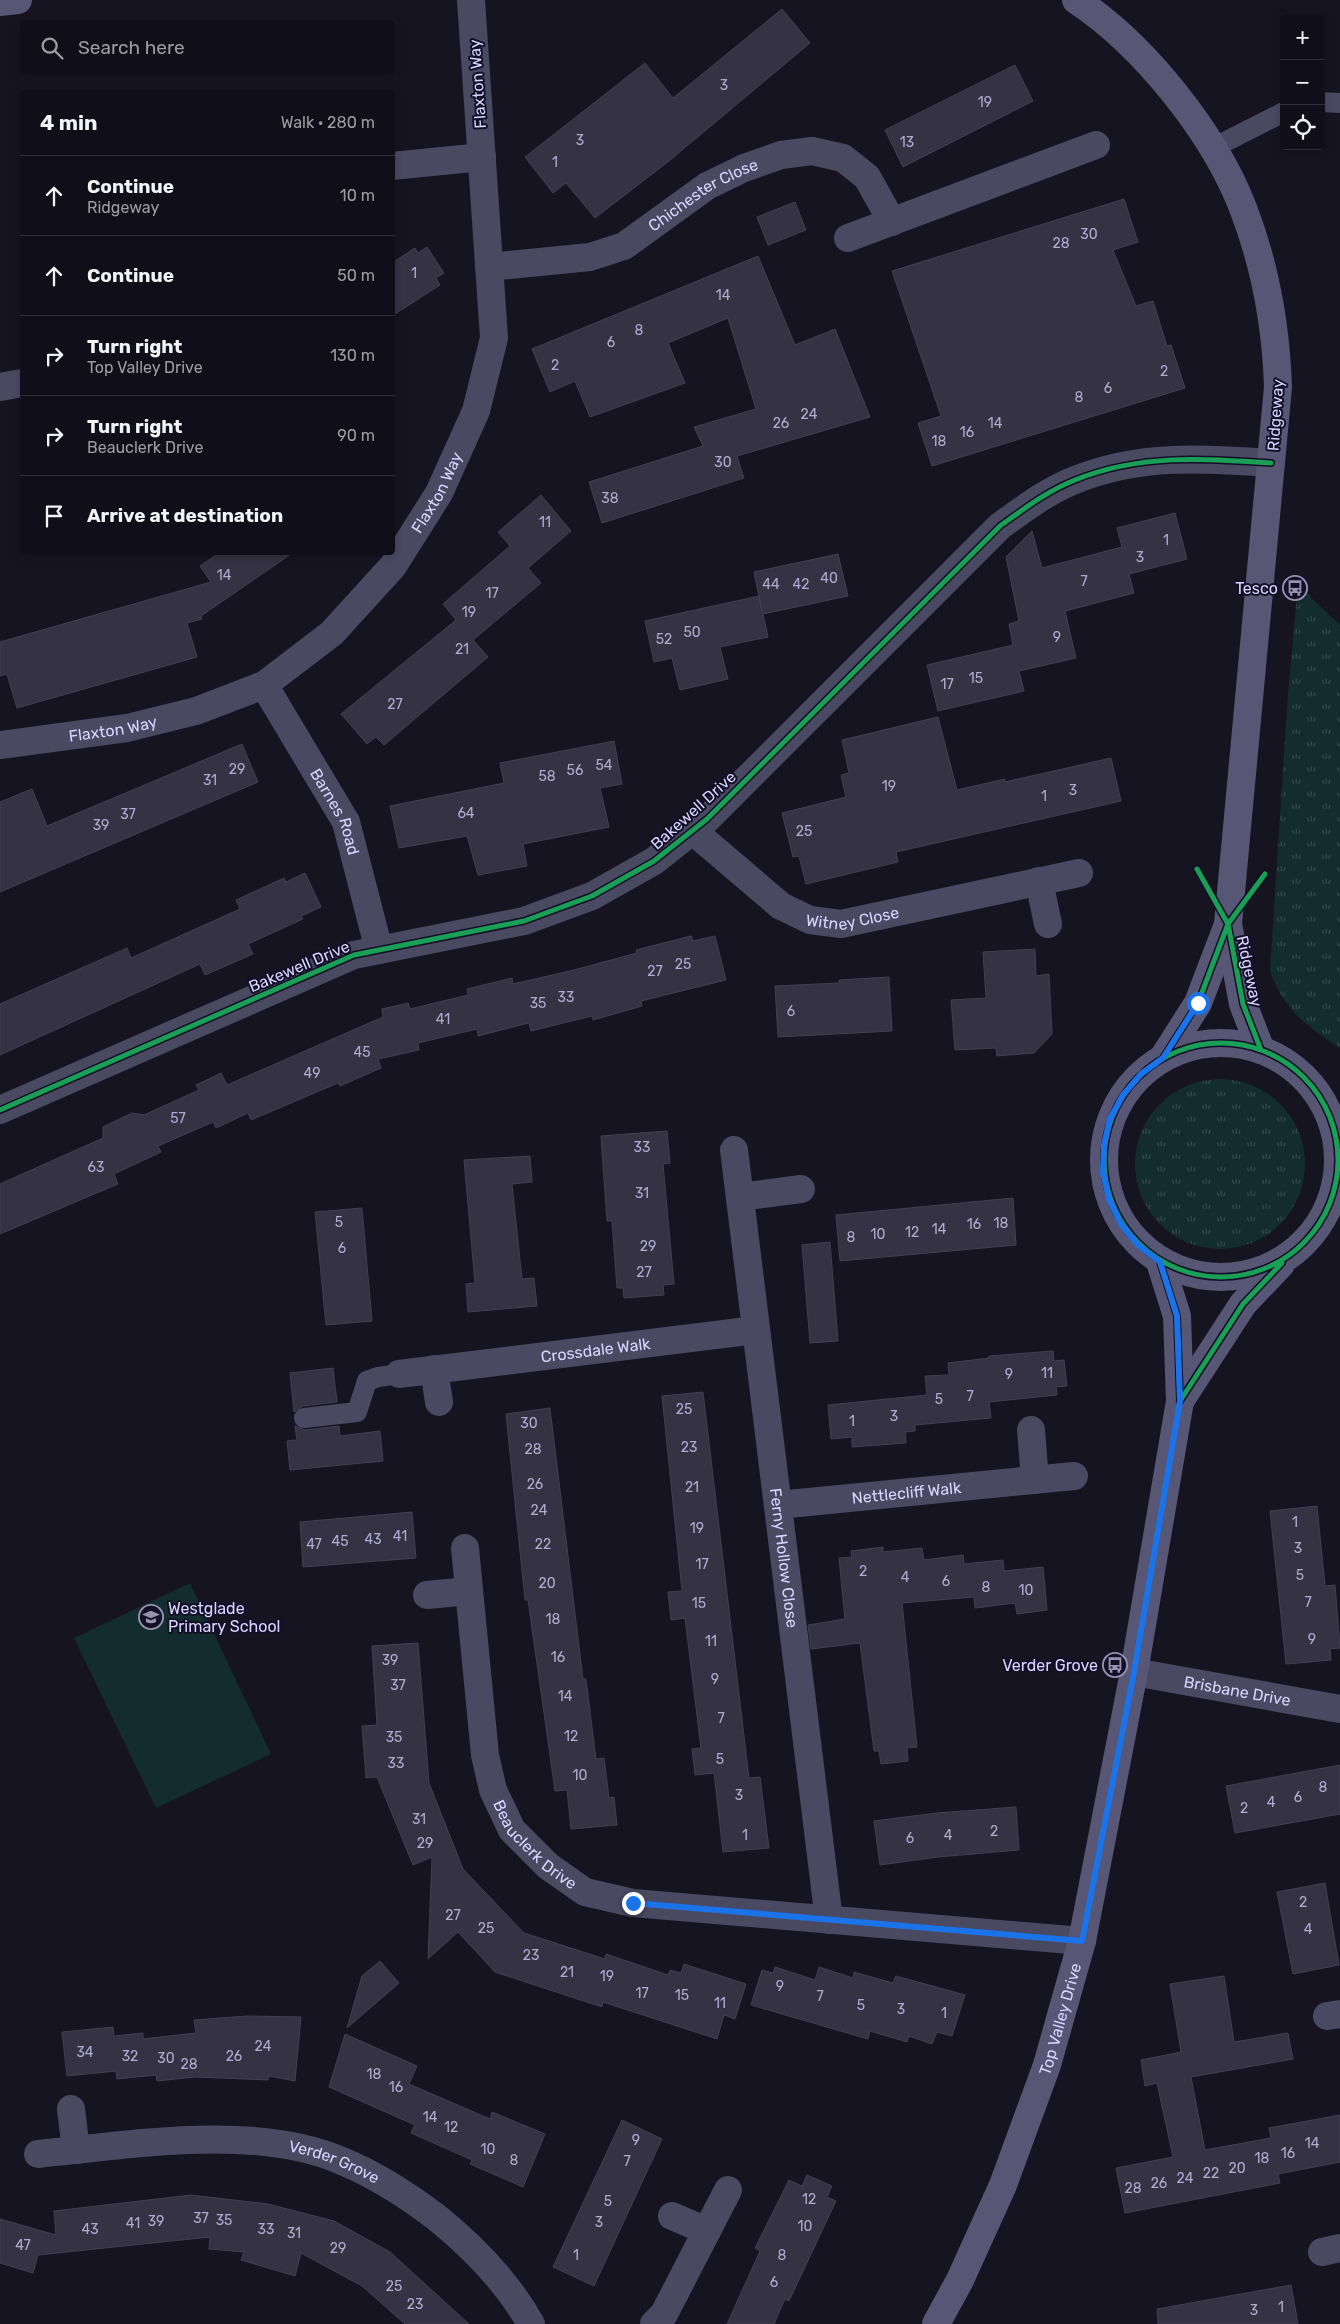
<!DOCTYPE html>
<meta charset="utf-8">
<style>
:root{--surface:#100f19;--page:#191822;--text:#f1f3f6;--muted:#9c9ca2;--line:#302f38}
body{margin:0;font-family:Rubik,sans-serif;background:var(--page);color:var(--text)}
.controls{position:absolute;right:15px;top:15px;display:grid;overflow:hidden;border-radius:5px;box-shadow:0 2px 8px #0003}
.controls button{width:45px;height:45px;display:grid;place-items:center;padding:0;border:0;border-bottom:1px solid var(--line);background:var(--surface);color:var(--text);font:25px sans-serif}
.stop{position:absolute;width:15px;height:15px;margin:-11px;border:4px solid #1a73e8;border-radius:50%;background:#fff}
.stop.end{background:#1a73e8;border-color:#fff;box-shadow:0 1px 5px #0008}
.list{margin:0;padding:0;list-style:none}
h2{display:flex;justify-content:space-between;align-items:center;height:65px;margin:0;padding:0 20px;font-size:21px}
h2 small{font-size:16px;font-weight:400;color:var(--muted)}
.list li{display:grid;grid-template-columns:32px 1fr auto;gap:15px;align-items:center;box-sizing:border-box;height:80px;padding:0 20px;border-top:1px solid var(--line)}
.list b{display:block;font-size:19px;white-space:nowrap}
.list p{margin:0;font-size:16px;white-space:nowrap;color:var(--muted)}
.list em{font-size:16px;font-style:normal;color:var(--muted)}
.icon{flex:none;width:28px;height:28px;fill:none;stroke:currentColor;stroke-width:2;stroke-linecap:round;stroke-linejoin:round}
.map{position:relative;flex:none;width:1340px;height:2324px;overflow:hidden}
.search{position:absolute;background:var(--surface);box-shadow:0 2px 8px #0003;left:20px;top:20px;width:375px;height:55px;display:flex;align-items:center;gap:12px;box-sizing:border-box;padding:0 18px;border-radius:5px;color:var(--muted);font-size:19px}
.panel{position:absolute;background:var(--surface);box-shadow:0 2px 8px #0003;left:20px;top:90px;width:375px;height:465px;border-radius:5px}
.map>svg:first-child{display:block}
</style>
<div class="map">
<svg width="1340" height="2324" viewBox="0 0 1340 2324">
<defs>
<pattern id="grass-tufts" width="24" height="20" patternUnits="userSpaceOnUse" patternTransform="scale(1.25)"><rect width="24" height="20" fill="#132c2d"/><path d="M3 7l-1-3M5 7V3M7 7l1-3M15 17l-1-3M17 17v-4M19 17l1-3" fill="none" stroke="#354a4c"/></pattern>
</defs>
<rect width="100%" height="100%" fill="#161421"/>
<path fill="url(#grass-tufts)" d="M1298 585 1340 625V1048C1307 1027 1282 1008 1270 970L1288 693Z
M1135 1164a85 85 0 1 1 170 0a85 85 0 1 1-170 0Z"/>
<path fill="#132c2d" d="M190 1583 271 1754 156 1808 74 1638Z"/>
<path fill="#343243" stroke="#433f54" d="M782 9 810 43 669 161 595 218 566 183 553 193 525 157 645 63 673 98Z
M1015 65 1033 101 903 167 885 130Z
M1124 199 1138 242 1113 250 1136 306 1153 301 1167 346 1171 345 1185 388 932 466 918 423 941 416 892 271Z
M795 202 806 230 768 245 757 217Z
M427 247 444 273 436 278 440 285 392 316V263L415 248 418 253Z
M758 256 795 345 835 329 870 417 737 456 744 478 602 523 589 482 703 446 694 427 756 409 728 318 668 343 685 383 590 417 575 381 550 392 532 349Z
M541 495 571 531 528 568 541 583 473 640 488 657 384 745 376 737 367 744 341 714 456 620 443 604 510 546 498 532Z
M1175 513 1187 559 1129 574 1134 593 1065 611 1076 658 1019 671 1024 691 938 711 927 665 1013 645 1009 624 1019 621 1006 557 1032 531 1042 568 1122 547 1117 528Z
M221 552H294L201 616 202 619 187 623 197 657 17 708 7 674 0 676V642L211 582 200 566Z
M838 554 848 596 763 614 768 637 720 647 728 679 680 690 672 658 654 662 645 621 759 596 762 612 754 572Z
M938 717 957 790 1005 779V782L1111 758 1121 801 896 852 898 862 806 884 799 856 793 857 782 813 846 797 841 775 849 773 842 740Z
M614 741 622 784 600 788 609 827 523 844 527 866 478 875 467 836 399 848 390 806 504 783 500 763Z
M242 744 258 782 0 892V802L32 789 47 826Z
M305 873 321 907 301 916 303 919 248 944 253 954 205 975 200 964 0 1055V1004L127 948 131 958 240 909 236 900 284 878 286 882Z
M691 936 693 941 715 936 726 980 641 1001 642 1006 593 1020 592 1016 531 1031 529 1023 478 1036 477 1029 418 1043 419 1050 378 1059 381 1068 340 1086 338 1083 251 1120 248 1113 216 1128 213 1122 158 1146 161 1152 114 1174 118 1184 0 1234V1184L103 1138V1127L132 1113 144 1115 199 1090 196 1085 221 1073 227 1085 383 1017 382 1009 408 1003 410 1009 468 995 467 989 512 978 513 984 574 970 637 953 636 950Z
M1035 949 1036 976 1049 974 1052 1034 1034 1053 997 1056 996 1048 955 1050 951 1000 986 998 983 952Z
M889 977 892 1031 778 1037 775 986 839 983V980Z
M667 1131 670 1163 663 1164 674 1284 663 1285 664 1295 624 1298 623 1288H617L612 1221H607L601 1136Z
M530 1156 532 1182 512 1184 522 1279 534 1278 537 1306 468 1312 466 1284 475 1283 464 1160Z
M1013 1198 1016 1245 840 1261 836 1215Z
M362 1208 372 1321 326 1325 315 1212Z
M830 1242 838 1341 810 1343 802 1245Z
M1053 1351 1054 1361 1064 1360 1067 1386 1056 1387 1057 1395 989 1402 991 1418 915 1425V1431L905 1432 906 1443 852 1447V1437L831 1439 828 1405 927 1395 925 1376 949 1375 948 1363 989 1358V1356Z
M333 1368 337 1402 303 1406 294 1412 290 1373Z
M703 1392 749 1778 760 1777 769 1848 723 1852 714 1773 695 1775 692 1749 701 1748 685 1618 671 1620 668 1592 682 1591 662 1396Z
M550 1408 583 1679H586L596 1759 604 1758 609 1798 614 1797 617 1825 571 1829 567 1790 555 1791 528 1600H525L506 1414Z
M295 1426 305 1430 339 1426 340 1436 380 1431 383 1461 290 1470 287 1441 297 1440Z
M1317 1506 1325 1586 1335 1585 1340 1648 1330 1649 1331 1660 1286 1664 1270 1511Z
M412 1512 416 1558 303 1567 300 1522Z
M883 1547V1552L922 1548 924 1560 963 1555 964 1564 1003 1560 1004 1571 1043 1567 1047 1610 1017 1614 1015 1603 975 1608 974 1597 902 1603 917 1747 907 1748 908 1761 881 1764 879 1751H874L860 1643 811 1649 808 1625 845 1619 839 1558 852 1557 851 1551Z
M418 1643 429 1783 463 1869 524 1933 605 1959 606 1954 668 1975 670 1970 681 1973 684 1964 746 1984 735 2019 724 2015 717 2039 603 2002 602 2007 495 1972 458 1932 428 1959 432 1857 413 1865 377 1777 366 1778 362 1726 377 1725 372 1646Z
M1340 1765V1814L1235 1833 1226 1786Z
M1016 1807 1019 1850 938 1857 880 1865 874 1821 937 1813Z
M1325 1883 1339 1965 1293 1974 1277 1892Z
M380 1961 399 1983 347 2028 362 1976Z
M775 1967 815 1980 819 1967 853 1978 854 1972 893 1983 896 1976 965 1995 952 2036 937 2032 932 2044 909 2036 907 2042 870 2031 868 2039 751 2005 762 1970 773 1973Z
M1224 1976 1234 2042 1288 2033 1293 2059 1191 2077 1205 2150 1271 2138 1269 2128 1340 2115V2162L1278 2174 1280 2183 1125 2213 1116 2168 1173 2157 1157 2083 1145 2086 1141 2060 1181 2052 1170 1984Z
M247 2016 301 2017 295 2081 269 2076 268 2080 195 2077 157 2081 156 2075 117 2079 116 2071 67 2076 62 2032 113 2027 114 2036 143 2033V2039L196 2033 194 2020Z
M345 2034 417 2066 409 2084 490 2119 492 2112 545 2134 523 2187 470 2164 472 2160 411 2133 415 2125 329 2087Z
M622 2120 662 2139 594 2286 553 2267Z
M807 2175 832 2186 827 2197 836 2201 789 2301 785 2299 774 2324H727L760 2251 755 2248 789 2180 802 2186Z
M191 2195 268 2204 334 2221 390 2252 469 2324H405L362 2286 301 2253 295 2276 241 2260 244 2252 209 2249 210 2237 38 2255 33 2273 0 2263V2219L56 2235 54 2211Z
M1291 2285 1298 2324H1158L1157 2309Z"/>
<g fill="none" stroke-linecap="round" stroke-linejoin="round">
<path stroke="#4a4962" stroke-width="20" d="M1321 102 1340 103
M1213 148 1284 112
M304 1418 357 1412 367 1381 378 1377 399 1374"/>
<g stroke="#4a4962" stroke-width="28">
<path d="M392 166 482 157"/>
<path d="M848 238 1096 145"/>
<path id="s1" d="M489 267 590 257 624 246 707 186 744 168 781 155 812 151 843 158 867 177 892 222"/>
<path d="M0 387 22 383"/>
<path id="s2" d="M264 685 346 822 379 950"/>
<path id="s3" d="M0 745 127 728 196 711 264 685 332 633 393 566 439 493 476 411 494 338 471 0"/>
<path id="s4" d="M693 831 781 906 810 920 841 924 1079 873"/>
<path d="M1039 881 1048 924"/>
<path d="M0 1110 354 955 524 921 592 896 654 861 707 819 1000 526C1024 509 1047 491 1075 480 1139 454 1204 458 1271 463"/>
<path id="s5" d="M734 1150 829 1920"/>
<path d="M740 1197 801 1189"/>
<path d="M434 1369 439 1402"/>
<path id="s6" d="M399 1374 756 1330"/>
<path d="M1031 1430 1035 1480"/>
<path id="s7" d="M778 1505 1074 1476"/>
<path id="s8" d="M465 1548 485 1755 493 1790 512 1830 548 1866 585 1892 633 1903 1082 1941"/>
<path d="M427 1595 469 1591"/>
<path id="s9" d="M1134 1672 1340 1709"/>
<path d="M1327 2016 1340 2014"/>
<path d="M71 2109 76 2150"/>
<path id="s10" d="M38 2154C129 2145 256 2123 342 2161 376 2175 407 2195 436 2217 472 2246 508 2283 531 2324"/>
<path d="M672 2216 707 2231"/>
<path d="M1322 2252 1340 2248"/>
<path d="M654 2324 664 2314 728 2190"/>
</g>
<g stroke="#575674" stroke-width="28">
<path d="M1076 0C1144 45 1214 133 1243 208 1265 265 1276 327 1278 387L1228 924 1243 1004 1261 1050"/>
<path d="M0 2 18 0"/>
<circle cx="1221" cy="1160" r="117"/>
<path d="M1163 1058 1198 1003 1227 927"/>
<path d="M1180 1401 1243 1304 1281 1264"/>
<path id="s11" d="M936 2324 960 2280 1003 2185 1047 2065 1082 1941 1134 1672 1180 1401 1177 1316 1160 1262"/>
</g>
<defs>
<path id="cycleway" d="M1197 869 1228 924 1243 1004 1261 1050
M1104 1160a117 117 0 1 1 234 0a117 117 0 1 1-234 0Z
M1163 1058 1198 1003 1228 924 1265 874
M0 1110 354 955 524 921 592 896 654 861 707 819 1000 526C1024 509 1047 491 1075 480 1139 454 1204 458 1271 463
M1160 1262 1177 1316 1180 1401
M1180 1401 1243 1304 1282 1263"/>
</defs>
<use href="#cycleway" stroke="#130f26" stroke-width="8"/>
<use href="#cycleway" stroke="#1a9f57" stroke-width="5"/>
</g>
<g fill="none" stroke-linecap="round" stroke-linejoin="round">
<path stroke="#1a73e8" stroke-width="6" d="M633 1903 1082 1941 1134 1672 1180 1401 1177 1316 1160 1262 1138 1245 1121 1224 1109 1199 1103 1172 1104 1145 1110 1119 1123 1095 1141 1074 1163 1058 1198 1003"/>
</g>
<defs>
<symbol id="bus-ring" viewBox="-11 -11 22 22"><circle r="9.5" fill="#130f26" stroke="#9591b1" stroke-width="1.5"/><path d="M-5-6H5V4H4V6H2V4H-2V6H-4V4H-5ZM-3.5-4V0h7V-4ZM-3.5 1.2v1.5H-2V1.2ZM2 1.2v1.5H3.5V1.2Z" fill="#9591b1"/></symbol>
<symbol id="school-ring" viewBox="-11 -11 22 22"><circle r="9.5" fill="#130f26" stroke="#9591b1" stroke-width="1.5"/><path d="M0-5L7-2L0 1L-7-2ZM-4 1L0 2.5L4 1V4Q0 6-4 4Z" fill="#9591b1"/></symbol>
</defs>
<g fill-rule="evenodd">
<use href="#bus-ring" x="1281" y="574" width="28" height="28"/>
<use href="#school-ring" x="137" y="1603" width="28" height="28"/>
<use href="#bus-ring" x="1101" y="1651" width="28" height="28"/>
</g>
<g text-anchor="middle" stroke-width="4" stroke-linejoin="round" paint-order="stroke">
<g font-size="14" fill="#b0acd0">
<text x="724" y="90">3</text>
<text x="985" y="107">19</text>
<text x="580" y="145">3</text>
<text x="907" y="147">13</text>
<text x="555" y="167">1</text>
<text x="1089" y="239">30</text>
<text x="1061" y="248">28</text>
<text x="414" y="278">1</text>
<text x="723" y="300">14</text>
<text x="639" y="335">8</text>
<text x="611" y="347">6</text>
<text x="555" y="370">2</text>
<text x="1164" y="376">2</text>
<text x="1108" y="393">6</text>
<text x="1079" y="402">8</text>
<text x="809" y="419">24</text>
<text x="781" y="428">26</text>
<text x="995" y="428">14</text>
<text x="967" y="437">16</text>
<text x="939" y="446">18</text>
<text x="723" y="467">30</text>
<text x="610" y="503">38</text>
<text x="545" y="527">11</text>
<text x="1166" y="545">1</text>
<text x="1140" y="562">3</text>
<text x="224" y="580">14</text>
<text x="829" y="583">40</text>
<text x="1084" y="586">7</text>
<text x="771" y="589">44</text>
<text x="801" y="589">42</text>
<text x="492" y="598">17</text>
<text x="469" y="617">19</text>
<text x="692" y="637">50</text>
<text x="1057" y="642">9</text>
<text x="664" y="644">52</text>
<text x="462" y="654">21</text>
<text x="976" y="683">15</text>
<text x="947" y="689">17</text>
<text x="395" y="709">27</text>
<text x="604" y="770">54</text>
<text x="237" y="774">29</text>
<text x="575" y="775">56</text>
<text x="547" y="781">58</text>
<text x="210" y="785">31</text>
<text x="889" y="791">19</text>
<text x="1073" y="795">3</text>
<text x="1044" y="801">1</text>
<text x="466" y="818">64</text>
<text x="128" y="819">37</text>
<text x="101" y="830">39</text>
<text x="804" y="836">25</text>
<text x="683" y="969">25</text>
<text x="655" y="976">27</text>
<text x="566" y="1002">33</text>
<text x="538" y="1008">35</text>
<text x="791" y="1016">6</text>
<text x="443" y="1024">41</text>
<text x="362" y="1057">45</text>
<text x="312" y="1078">49</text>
<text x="178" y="1123">57</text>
<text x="642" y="1152">33</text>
<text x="96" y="1172">63</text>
<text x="642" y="1198">31</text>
<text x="339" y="1227">5</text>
<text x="1001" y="1228">18</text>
<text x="974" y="1229">16</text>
<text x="939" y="1234">14</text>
<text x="912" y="1237">12</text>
<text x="878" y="1239">10</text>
<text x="851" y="1242">8</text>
<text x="648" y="1251">29</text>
<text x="342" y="1253">6</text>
<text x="644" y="1277">27</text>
<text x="1047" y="1378">11</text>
<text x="1009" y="1379">9</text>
<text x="970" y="1401">7</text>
<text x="939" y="1404">5</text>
<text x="684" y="1414">25</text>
<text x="894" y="1421">3</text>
<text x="852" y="1426">1</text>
<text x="529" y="1428">30</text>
<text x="689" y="1452">23</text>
<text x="533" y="1454">28</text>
<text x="535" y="1489">26</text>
<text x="692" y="1492">21</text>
<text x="539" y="1515">24</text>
<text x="1295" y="1527">1</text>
<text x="697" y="1533">19</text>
<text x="400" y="1541">41</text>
<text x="373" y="1544">43</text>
<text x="340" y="1546">45</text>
<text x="314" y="1549">47</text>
<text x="543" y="1549">22</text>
<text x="1298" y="1553">3</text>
<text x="702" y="1569">17</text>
<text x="863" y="1576">2</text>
<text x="1300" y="1580">5</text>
<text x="905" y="1582">4</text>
<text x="946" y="1586">6</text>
<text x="547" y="1588">20</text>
<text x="986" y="1592">8</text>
<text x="1026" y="1595">10</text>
<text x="1308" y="1607">7</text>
<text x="699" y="1608">15</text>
<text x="553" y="1624">18</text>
<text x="1312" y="1644">9</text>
<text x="711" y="1646">11</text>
<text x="558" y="1662">16</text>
<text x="390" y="1665">39</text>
<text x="715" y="1684">9</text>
<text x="398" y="1690">37</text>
<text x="565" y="1701">14</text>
<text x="721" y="1723">7</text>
<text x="571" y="1741">12</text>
<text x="394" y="1742">35</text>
<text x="720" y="1764">5</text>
<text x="396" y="1768">33</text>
<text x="580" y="1780">10</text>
<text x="1323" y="1792">8</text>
<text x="739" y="1800">3</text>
<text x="1298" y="1802">6</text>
<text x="1271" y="1807">4</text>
<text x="1244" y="1813">2</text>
<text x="419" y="1824">31</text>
<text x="994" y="1836">2</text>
<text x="745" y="1840">1</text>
<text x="948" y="1840">4</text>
<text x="910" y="1843">6</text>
<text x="425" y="1848">29</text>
<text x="1303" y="1907">2</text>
<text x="453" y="1920">27</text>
<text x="486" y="1933">25</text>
<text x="1308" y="1934">4</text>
<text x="531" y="1960">23</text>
<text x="567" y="1977">21</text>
<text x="607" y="1981">19</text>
<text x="780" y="1991">9</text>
<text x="642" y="1998">17</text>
<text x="682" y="2000">15</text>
<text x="820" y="2001">7</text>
<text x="720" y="2008">11</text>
<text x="861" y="2010">5</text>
<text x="901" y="2014">3</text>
<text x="944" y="2018">1</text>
<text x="263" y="2051">24</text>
<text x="85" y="2057">34</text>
<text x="130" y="2061">32</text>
<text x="234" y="2061">26</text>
<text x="166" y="2063">30</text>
<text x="189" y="2069">28</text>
<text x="374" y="2079">18</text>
<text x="396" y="2092">16</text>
<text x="430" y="2122">14</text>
<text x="451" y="2132">12</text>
<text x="636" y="2145">9</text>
<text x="1312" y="2148">14</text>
<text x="488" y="2154">10</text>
<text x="1288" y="2158">16</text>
<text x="1262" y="2163">18</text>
<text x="514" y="2165">8</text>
<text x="627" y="2166">7</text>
<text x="1237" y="2173">20</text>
<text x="1211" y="2178">22</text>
<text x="1185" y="2183">24</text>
<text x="1159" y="2188">26</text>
<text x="1133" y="2193">28</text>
<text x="809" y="2204">12</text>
<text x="608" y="2206">5</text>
<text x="201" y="2223">37</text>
<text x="224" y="2225">35</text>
<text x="156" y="2226">39</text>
<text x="599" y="2227">3</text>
<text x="133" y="2228">41</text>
<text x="805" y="2231">10</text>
<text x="90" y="2234">43</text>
<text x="266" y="2234">33</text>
<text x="294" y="2238">31</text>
<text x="23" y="2250">47</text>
<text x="338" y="2253">29</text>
<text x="576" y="2260">1</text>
<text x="782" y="2260">8</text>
<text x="774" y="2287">6</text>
<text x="394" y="2291">25</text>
<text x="415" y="2309">23</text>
<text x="1281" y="2312">1</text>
<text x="1254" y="2315">3</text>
</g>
<g font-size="16" fill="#d9d4ff" stroke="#130f26">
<text transform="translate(477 84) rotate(-94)" y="6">Flaxton Way</text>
<text dy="6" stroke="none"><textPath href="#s1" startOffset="232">Chichester Close</textPath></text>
<text transform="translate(1275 415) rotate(-86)" y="6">Ridgeway</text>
<text dy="6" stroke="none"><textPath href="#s3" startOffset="534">Flaxton Way</textPath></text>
<text dy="6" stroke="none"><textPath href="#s3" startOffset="114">Flaxton Way</textPath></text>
<text transform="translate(693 810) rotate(-42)" y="6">Bakewell Drive</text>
<text dy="6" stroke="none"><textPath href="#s2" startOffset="146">Barnes Road</textPath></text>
<text dy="6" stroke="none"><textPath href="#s4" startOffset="191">Witney Close</textPath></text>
<text transform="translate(299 966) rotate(-23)" y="6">Bakewell Drive</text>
<text transform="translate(1250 971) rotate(78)" y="6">Ridgeway</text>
<text dy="6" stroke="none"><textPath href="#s6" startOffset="198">Crossdale Walk</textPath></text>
<text dy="6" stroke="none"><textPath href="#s7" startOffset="129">Nettlecliff Walk</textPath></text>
<text dy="6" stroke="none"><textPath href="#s5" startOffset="411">Ferny Hollow Close</textPath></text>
<text dy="6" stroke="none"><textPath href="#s9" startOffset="105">Brisbane Drive</textPath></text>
<text dy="6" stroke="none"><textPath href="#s8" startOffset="314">Beauclerk Drive</textPath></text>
<text dy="6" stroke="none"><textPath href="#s11" startOffset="330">Top Valley Drive</textPath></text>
<text dy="6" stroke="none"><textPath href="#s10" startOffset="300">Verder Grove</textPath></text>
</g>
<g font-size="16" fill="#d9d4ff" stroke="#130f26" text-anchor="end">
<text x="1278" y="594">Tesco</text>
<text x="168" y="1614" text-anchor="start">Westglade<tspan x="168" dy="18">Primary School</tspan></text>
<text x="1098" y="1671">Verder Grove</text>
</g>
</g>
</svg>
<div class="controls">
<button>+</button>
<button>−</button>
<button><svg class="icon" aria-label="locate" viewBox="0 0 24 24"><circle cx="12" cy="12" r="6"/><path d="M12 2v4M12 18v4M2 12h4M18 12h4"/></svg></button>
</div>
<div class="stop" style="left:1198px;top:1003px"></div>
<div class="stop end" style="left:633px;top:1903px"></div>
<div class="search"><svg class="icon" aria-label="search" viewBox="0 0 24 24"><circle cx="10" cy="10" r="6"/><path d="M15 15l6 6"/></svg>Search here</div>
<section class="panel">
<h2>4 min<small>Walk · 280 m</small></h2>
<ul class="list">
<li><svg class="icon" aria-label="ahead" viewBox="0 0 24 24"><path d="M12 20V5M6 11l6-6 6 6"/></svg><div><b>Continue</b><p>Ridgeway</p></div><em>10 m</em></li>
<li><svg class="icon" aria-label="ahead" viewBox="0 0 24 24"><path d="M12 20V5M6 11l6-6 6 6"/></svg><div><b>Continue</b></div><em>50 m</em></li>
<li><svg class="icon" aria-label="right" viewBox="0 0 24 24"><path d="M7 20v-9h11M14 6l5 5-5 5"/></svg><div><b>Turn right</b><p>Top Valley Drive</p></div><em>130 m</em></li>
<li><svg class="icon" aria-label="right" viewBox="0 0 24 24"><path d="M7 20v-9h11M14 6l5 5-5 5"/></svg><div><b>Turn right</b><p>Beauclerk Drive</p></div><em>90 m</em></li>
<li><svg class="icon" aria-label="arrive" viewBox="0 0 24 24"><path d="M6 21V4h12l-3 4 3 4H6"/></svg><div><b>Arrive at destination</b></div></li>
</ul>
</section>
</div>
